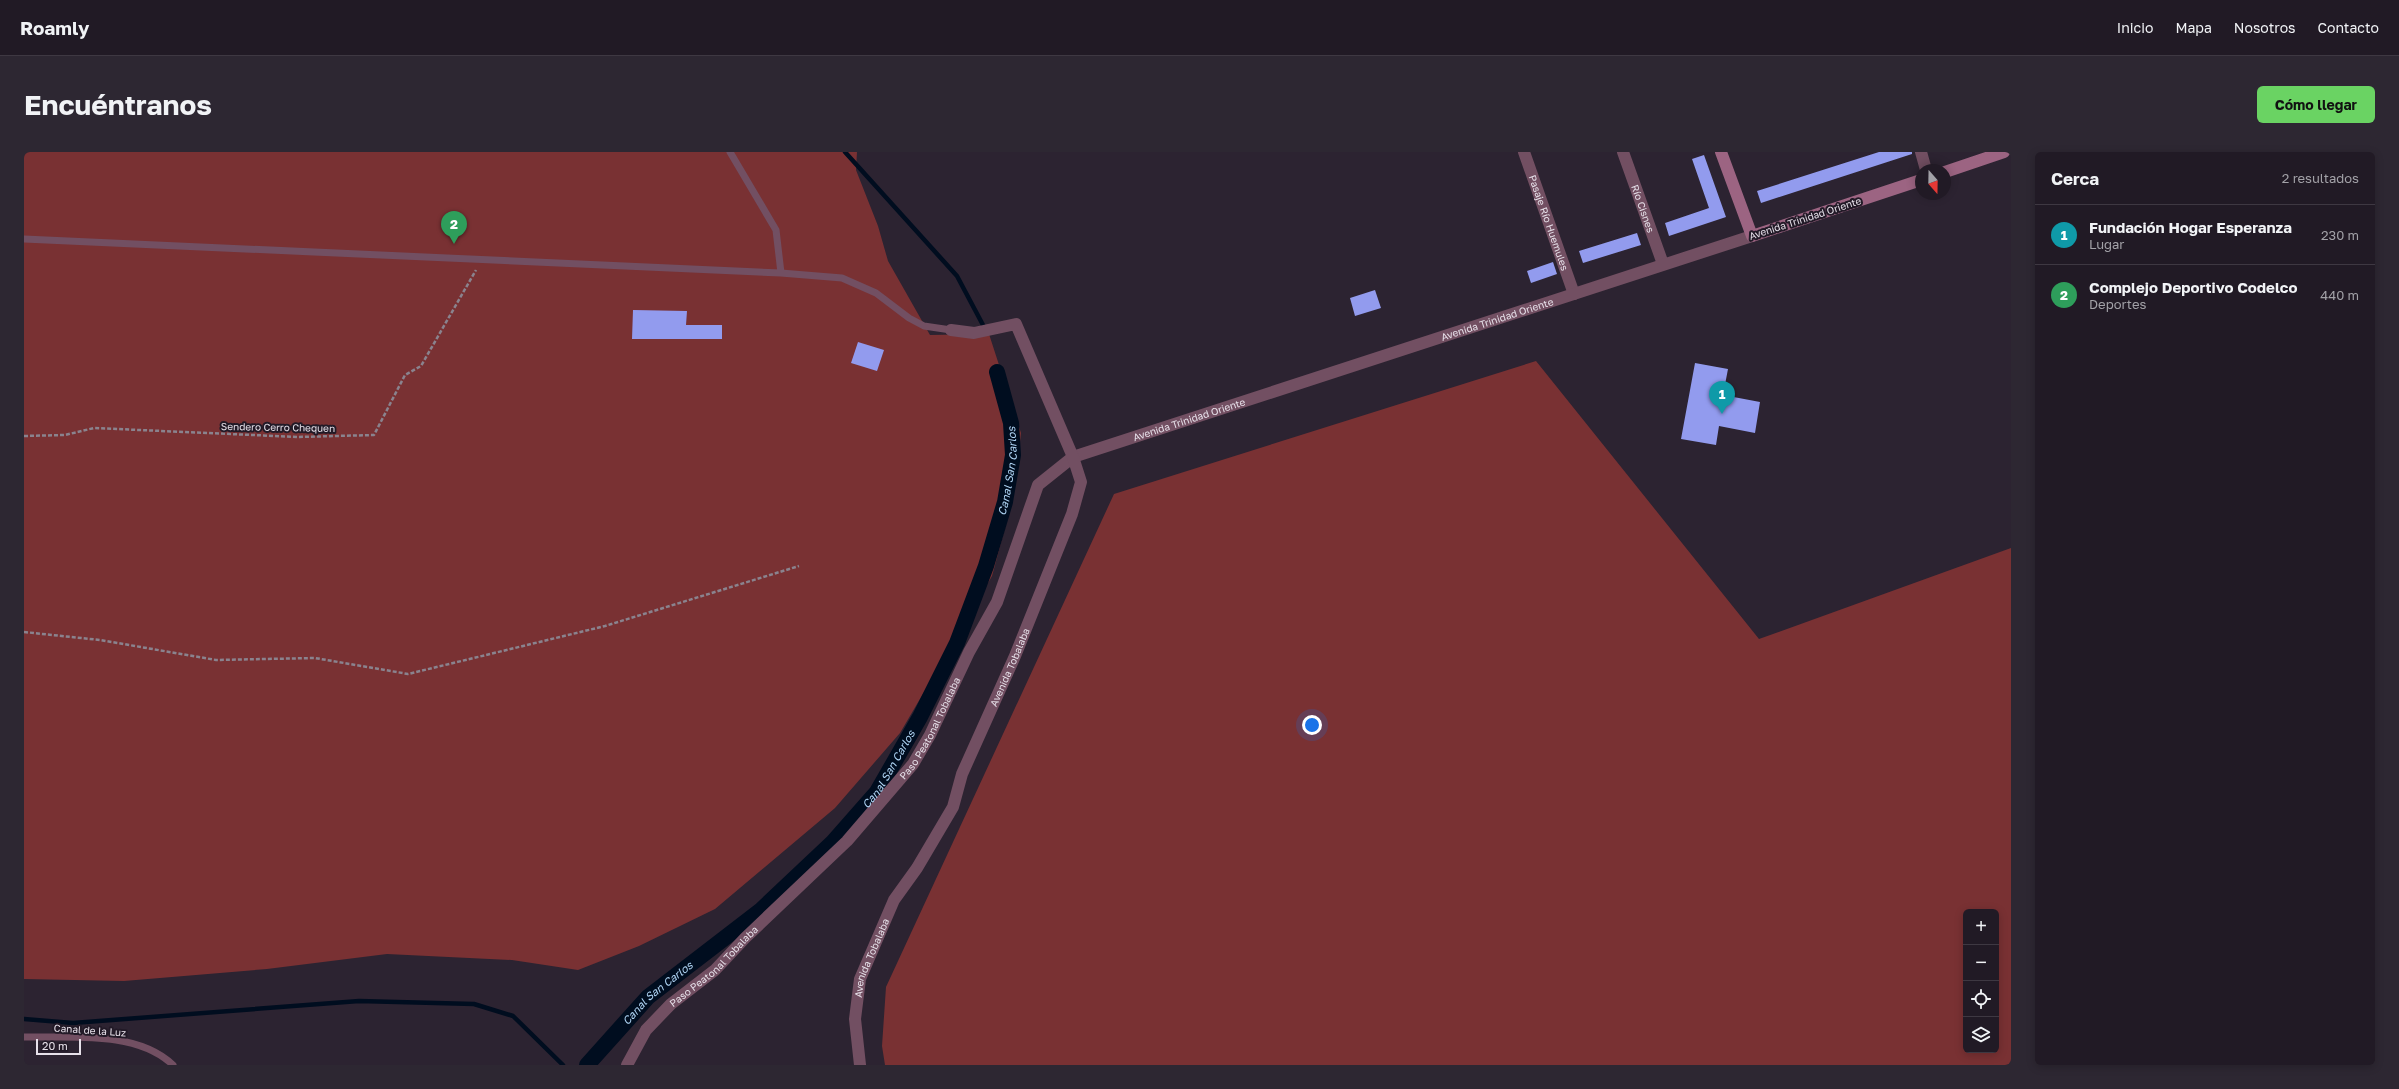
<!DOCTYPE html>
<html lang="es">
<meta charset="utf-8">
<style>
:root{--surface:#211a25;--page:#2d2732;--text:#f1f3f6;--muted:#a2a1a7;--line:#3e3842;--accent:#6ad363}
body{margin:0;font-family:"Golos Text",sans-serif;background:var(--page);color:var(--text)}
.controls{position:absolute;right:12px;bottom:12px;display:grid;overflow:hidden;border-radius:6px;box-shadow:0 2px 10px #0003}
.controls button{width:36px;height:36px;display:grid;place-items:center;padding:0;border:0;border-bottom:1px solid var(--line);background:var(--surface);color:var(--text);font:20px sans-serif}
.compass{position:absolute;left:1891px;top:12px;width:36px;height:36px;border-radius:50%;background:var(--surface);box-shadow:0 2px 10px #0003;rotate:160deg}
.scale{position:absolute;left:12px;bottom:10px;width:45px;box-sizing:border-box;padding-left:4px;border:2px solid #e7e1ea;border-top:0;font-size:11px;line-height:14px;white-space:nowrap;color:#e7e1ea;-webkit-text-stroke:3px #221a27;paint-order:stroke}
.you{position:absolute;left:1288px;top:573px;width:14px;height:14px;margin:-10px;border:3px solid #fff;border-radius:50%;background:#1a73e8;box-shadow:0 0 0 6px #1a73e833}
.badge{display:grid;place-items:center;width:26px;height:26px;border-radius:50%;background:var(--accent);color:#fff;font-size:13px;font-weight:700}
.pin{position:absolute;translate:-50% -33px;filter:drop-shadow(0 1px 2px #0008)}
.pin::after{content:'';position:absolute;top:21px;width:14px;height:12px;background:inherit;clip-path:polygon(0 0,100% 0,50% 100%)}
.list{margin:0;padding:0;list-style:none}
h2{display:flex;justify-content:space-between;align-items:center;height:52px;margin:0;padding:0 16px;font-size:17px}
h2 small{font-size:13px;font-weight:400;color:var(--muted)}
.list li{display:grid;grid-template-columns:26px 1fr auto;gap:12px;align-items:center;box-sizing:border-box;height:60px;padding:0 16px;border-top:1px solid var(--line)}
.list b{display:block;font-size:15px;white-space:nowrap}
.list p{margin:0;font-size:13px;white-space:nowrap;color:var(--muted)}
.list em{font-size:13px;font-style:normal;color:var(--muted)}
.icon{flex:none;width:22px;height:22px;fill:none;stroke:currentColor;stroke-width:2;stroke-linecap:round;stroke-linejoin:round}
.map{position:relative;flex:none;width:1987px;height:913px;overflow:hidden;border-radius:6px}
header{display:flex;align-items:center;gap:24px;box-sizing:border-box;height:56px;padding:0 20px;background:var(--surface);border-bottom:1px solid var(--line)}
header strong{font-size:19px}
nav{display:flex;gap:22px;margin-inline-start:auto;font-size:14px}
.intro{display:flex;align-items:center;justify-content:space-between;box-sizing:border-box;height:96px;padding:0 24px}
h1{margin:0;font-size:28px}
.button{padding:10px 18px;border-radius:6px;background:var(--accent);color:#111;font-size:14px;font-weight:700}
main{display:flex;gap:24px;padding:0 24px}
aside{flex:1;background:var(--surface);border-radius:6px;box-shadow:0 2px 10px #0003}
.map>svg:first-child{display:block}
</style>
<header>
<strong>Roamly</strong>
<nav><a>Inicio</a><a>Mapa</a><a>Nosotros</a><a>Contacto</a></nav>
</header>
<div class="intro"><h1>Encuéntranos</h1><a class="button">Cómo llegar</a></div>
<main>
<div class="map">
<svg width="1987" height="913" viewBox="0 0 1987 913">
<rect width="100%" height="100%" fill="#2c2331"/>
<path fill="#793133" fill-rule="evenodd" d="M0 0H833L832 18 854 74 864 109 906 183 965 182 997 281 989 347 968 424 876 581 811 656 691 757 615 794 554 818 488 808 363 802 243 817 100 829 0 827Z
M1512 209 1735 487 1987 396V913H861L858 894 862 835 1090 342ZM1942 760H1972V898H1942Z"/>
<g fill="none" stroke-linecap="round" stroke-linejoin="round">
<path stroke="#000d1f" stroke-width="4.5" d="M821 0 933 124 959 173
M0 867 49 871 335 849 450 852 489 864 539 913"/>
<path stroke="#000d1f" stroke-width="16" id="s1" d="M563 913 624 845 737 758 809 690 853 640 896 565 933 491 962 414 981 350 989 303 987 271 973 220"/>
</g>
<path fill="#929bee" d="M1855 0H1888V2L1737 51 1733 39Z
M1680 3 1702 65 1645 84 1641 71 1685 56 1668 7Z
M1613 81 1617 93 1559 111 1555 99Z
M1529 110 1533 122 1507 131 1503 119Z
M1351 138 1357 156 1331 164 1326 146Z
M609 158 663 159 662 173H698V187H608Z
M834 190 860 198 853 219 827 211Z
M1671 211 1704 217 1699 243 1736 250 1731 281 1695 274 1692 293 1657 287Z"/>
<g fill="none" stroke-linecap="round" stroke-linejoin="round">
<path stroke="#8a838e" stroke-width="2.5" stroke-dasharray="4 2" stroke-linecap="butt" d="M0 284 41 283 70 276 274 285 350 283 381 223 397 214 452 118
M0 480 76 488 192 508 291 506 384 522 581 474 775 414"/>
<path stroke="#724f62" stroke-width="7" d="M706 0 752 78 757 121
M0 87 757 121 818 126 852 141 885 166 900 174 927 178
M0 885C46 886 113 878 149 913"/>
<g stroke="#724f62" stroke-width="12">
<path id="s2" d="M1500 0 1550 142"/>
<path id="s3" d="M1599 0 1639 112"/>
<path d="M1897 0 1902 18"/>
<path id="s4" d="M603 913 622 878 647 852 691 818 721 786 823 689 889 612 906 583 945 500 973 450 1014 333 1049 305 1728 84"/>
<path id="s5" d="M836 913 831 867 836 827 870 748 893 716 929 655 938 622 991 504 1048 362 1057 330 1049 305 992 172 950 181 927 178"/>
</g>
<path stroke="#9c6482" stroke-width="12" d="M1697 0 1728 84 1897 28
M1921 20 1980 0"/>
</g>
<g text-anchor="middle" stroke-width="4" stroke-linejoin="round" paint-order="stroke">
<g font-size="10" fill="#e7e1ea" stroke="#221a27">
<text dy="4" stroke="none"><textPath href="#s3" startOffset="60">Río Cisnes</textPath></text>
<text transform="translate(1781 66) rotate(-18)" y="4">Avenida Trinidad Oriente</text>
<text dy="4" stroke="none"><textPath href="#s2" startOffset="75">Pasaje Río Huemules</textPath></text>
<text dy="4" stroke="none"><textPath href="#s4" startOffset="1215">Avenida Trinidad Oriente</textPath></text>
<text dy="4" stroke="none"><textPath href="#s4" startOffset="891">Avenida Trinidad Oriente</textPath></text>
<text transform="translate(254 275) rotate(1)" y="4">Sendero Cerro Chequen</text>
<text dy="4" stroke="none"><textPath href="#s5" startOffset="434">Avenida Tobalaba</textPath></text>
<text dy="4" stroke="none"><textPath href="#s4" startOffset="457">Paso Peatonal Tobalaba</textPath></text>
<text dy="4" stroke="none"><textPath href="#s5" startOffset="110">Avenida Tobalaba</textPath></text>
<text dy="4" stroke="none"><textPath href="#s4" startOffset="133">Paso Peatonal Tobalaba</textPath></text>
<text transform="translate(66 878) rotate(4)" y="4">Canal de la Luz</text>
</g>
<g font-size="11" font-style="italic" fill="#afd5f5" stroke="#221a27">
<text dy="4" stroke="none"><textPath href="#s1" startOffset="749">Canal San Carlos</textPath></text>
<text dy="4" stroke="none"><textPath href="#s1" startOffset="425">Canal San Carlos</textPath></text>
<text dy="4" stroke="none"><textPath href="#s1" startOffset="101">Canal San Carlos</textPath></text>
</g>
</g>
</svg>
<div class="controls">
<button>+</button>
<button>−</button>
<button><svg class="icon" aria-label="locate" viewBox="0 0 24 24"><circle cx="12" cy="12" r="6"/><path d="M12 2v4M12 18v4M2 12h4M18 12h4"/></svg></button>
<button><svg class="icon" aria-label="layers" viewBox="0 0 24 24"><path d="M12 4l9 5-9 5-9-5zM3 14l9 5 9-5"/></svg></button>
</div>
<svg class="compass" viewBox="-18 -18 36 36"><path d="M0-13l5 13h-10z" fill="#e53935"/><path d="M0 13l5-13h-10z" fill="#a2a1a7"/></svg>
<div class="scale">20 m</div>
<div class="you"></div>
<div class="pin badge" style="left:1698px;top:262px;background:#0f9aa8">1</div>
<div class="pin badge" style="left:430px;top:92px;background:#2e9e5b">2</div>
</div>
<aside>
<h2>Cerca<small>2 resultados</small></h2>
<ul class="list">
<li><span class="badge" style="background:#0f9aa8">1</span><div><b>Fundación Hogar Esperanza</b><p>Lugar</p></div><em>230 m</em></li>
<li><span class="badge" style="background:#2e9e5b">2</span><div><b>Complejo Deportivo Codelco</b><p>Deportes</p></div><em>440 m</em></li>
</ul>
</aside>
</main>
